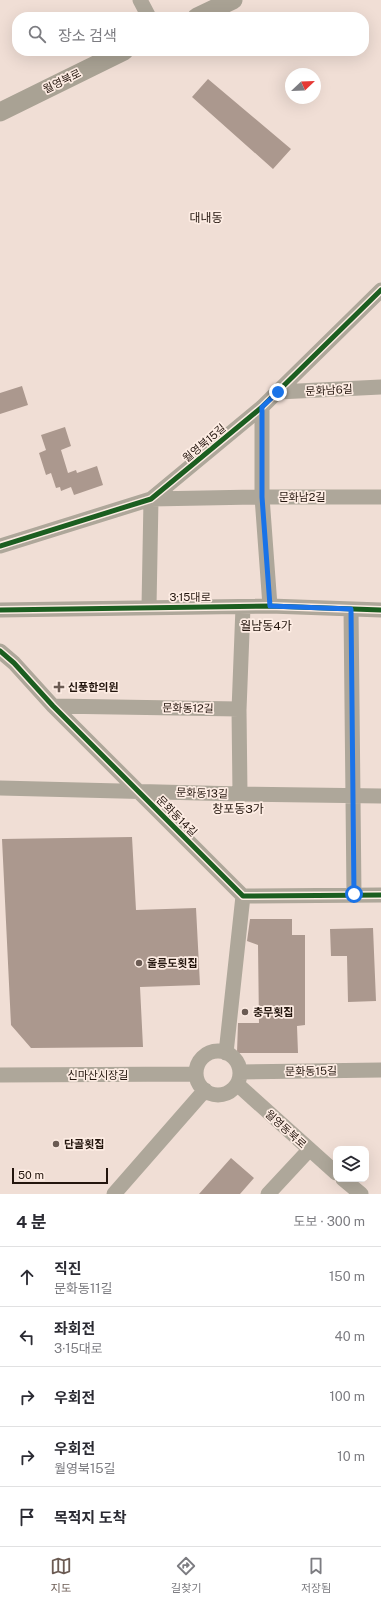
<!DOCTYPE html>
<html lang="ko">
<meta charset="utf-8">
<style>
:root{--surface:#fff;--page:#f2f2f3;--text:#2b2b33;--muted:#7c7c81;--line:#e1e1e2;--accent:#6b5b53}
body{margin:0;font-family:"Public Sans","Noto Sans KR",sans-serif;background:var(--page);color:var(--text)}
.controls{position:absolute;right:12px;bottom:12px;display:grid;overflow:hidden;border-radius:8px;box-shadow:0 4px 16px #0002}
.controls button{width:36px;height:36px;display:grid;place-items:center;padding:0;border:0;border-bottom:1px solid var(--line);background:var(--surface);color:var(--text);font:20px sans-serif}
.compass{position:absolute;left:285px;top:68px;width:36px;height:36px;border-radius:50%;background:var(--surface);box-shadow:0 4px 16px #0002;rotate:67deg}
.scale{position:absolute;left:12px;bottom:10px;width:96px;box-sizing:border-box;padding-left:4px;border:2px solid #23150d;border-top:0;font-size:11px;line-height:14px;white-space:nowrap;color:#23150d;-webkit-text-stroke:3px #fdece3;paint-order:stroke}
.stop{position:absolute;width:12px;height:12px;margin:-9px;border:3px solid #1a73e8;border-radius:50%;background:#fff}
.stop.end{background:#1a73e8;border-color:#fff;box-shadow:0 1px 4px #0008}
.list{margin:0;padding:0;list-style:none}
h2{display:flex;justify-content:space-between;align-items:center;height:52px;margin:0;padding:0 16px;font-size:17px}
h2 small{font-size:13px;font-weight:400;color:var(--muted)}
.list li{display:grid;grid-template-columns:26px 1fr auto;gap:12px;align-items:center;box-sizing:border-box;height:60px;padding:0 16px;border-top:1px solid var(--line)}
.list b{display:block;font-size:15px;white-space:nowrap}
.list p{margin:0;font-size:13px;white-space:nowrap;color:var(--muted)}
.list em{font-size:13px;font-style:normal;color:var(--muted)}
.icon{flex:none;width:22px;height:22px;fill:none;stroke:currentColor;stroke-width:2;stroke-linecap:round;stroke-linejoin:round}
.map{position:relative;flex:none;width:381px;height:1194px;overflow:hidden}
.search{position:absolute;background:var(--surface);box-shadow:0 4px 16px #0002;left:12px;right:12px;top:12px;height:44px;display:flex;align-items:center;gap:10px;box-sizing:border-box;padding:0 14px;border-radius:16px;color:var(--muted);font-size:15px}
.sheet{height:352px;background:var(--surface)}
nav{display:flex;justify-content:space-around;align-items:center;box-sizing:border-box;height:56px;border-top:1px solid var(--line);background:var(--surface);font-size:11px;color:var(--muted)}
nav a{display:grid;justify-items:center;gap:2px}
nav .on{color:var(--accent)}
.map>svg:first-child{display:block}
</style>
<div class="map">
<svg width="381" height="1194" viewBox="0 0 381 1194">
<rect width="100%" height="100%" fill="#f0ded5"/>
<path fill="#ab988e" d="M208 79 291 149 273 169 192 97Z
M22 386 28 405 0 414V393Z
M65 427 71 446 61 450 68 473 76 470 77 473 97 466 103 485 74 495 71 487 61 491 60 487 56 488 51 473 46 475 39 453 46 450 41 435Z
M132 837 136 910 196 908 200 985 140 987 143 1047 31 1048 11 1025 2 839Z
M250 919H292V935H305V1025L297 1026 298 1053H237L238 1023H259L258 945 247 941Z
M373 928 376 1001 348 1002 347 956H331L330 929Z
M231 1158 254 1178 240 1194H199Z"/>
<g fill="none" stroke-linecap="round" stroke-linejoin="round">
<path stroke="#aea79a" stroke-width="15" d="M140 0 149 17
M278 392 381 387
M262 407V497L270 606
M0 546 151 499 262 407 381 290
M149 607 151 499 262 497H381
M351 609 354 894
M0 610 270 606 381 610
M0 651 14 663 53 706 243 896 381 895
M53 706 239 709 240 794
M239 710 243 607
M0 788 240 794 381 796
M196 1073a22 22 0 1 1 44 0a22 22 0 1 1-44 0Z
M226 1053 243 896
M240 1072 381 1070
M0 1075 196 1074
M237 1084 336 1173
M343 1179 361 1194
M114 1194 205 1090
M268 1194 309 1150"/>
<path stroke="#a9a294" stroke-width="19" d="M197 17 233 0
M0 112 124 51"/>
<defs>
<path id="cycleway" d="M0 546 151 499 262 407 381 290
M0 610 270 606 381 610
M0 651 14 663 53 706 243 896 381 895"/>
</defs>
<use href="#cycleway" stroke="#fdece3" stroke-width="8"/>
<use href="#cycleway" stroke="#1b5e20" stroke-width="5"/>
</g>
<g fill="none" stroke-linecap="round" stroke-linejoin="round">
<path stroke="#1a73e8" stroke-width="5" d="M278 392 262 407V497L270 606 351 609 354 894"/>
</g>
<g fill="#6b5b53" stroke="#fdece3" stroke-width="1.5">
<path d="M57 681h4v4h4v4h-4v4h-4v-4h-4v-4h4z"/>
<circle cx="139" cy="963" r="4"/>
<circle cx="245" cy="1012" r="4"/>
<circle cx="56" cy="1144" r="4"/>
</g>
<g text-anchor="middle" stroke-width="3.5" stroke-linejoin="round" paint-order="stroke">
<g font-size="11" fill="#23150d" stroke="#fdece3">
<text transform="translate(62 81) rotate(-26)" y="4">월영북로</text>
<text transform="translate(329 390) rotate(-3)" y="4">문화남6길</text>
<text transform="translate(204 443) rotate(-40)" y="4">월영북15길</text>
<text x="302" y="501">문화남2길</text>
<text x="190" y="601">3·15대로</text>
<text transform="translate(188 708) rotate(1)" y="4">문화동12길</text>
<text transform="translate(202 793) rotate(2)" y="4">문화동13길</text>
<text transform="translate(177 816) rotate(45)" y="4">문화동14길</text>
<text transform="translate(311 1071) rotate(-1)" y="4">문화동15길</text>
<text x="98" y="1079">신마산시장길</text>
<text transform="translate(286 1129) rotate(42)" y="4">월영동북로</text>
</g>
<g font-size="11" font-weight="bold" fill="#23150d" stroke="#fdece3" text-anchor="start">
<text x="68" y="691">신풍한의원</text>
<text x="147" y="967">울릉도횟집</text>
<text x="253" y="1016">충무횟집</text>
<text x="64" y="1148">단골횟집</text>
</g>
<g font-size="12" fill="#23150d" stroke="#fdece3">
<text x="206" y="222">대내동</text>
<text x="266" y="630">월남동4가</text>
<text x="238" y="813">창포동3가</text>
</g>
</g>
</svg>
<div class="controls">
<button><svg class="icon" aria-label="layers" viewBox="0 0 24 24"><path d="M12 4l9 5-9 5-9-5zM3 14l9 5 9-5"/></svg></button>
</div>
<svg class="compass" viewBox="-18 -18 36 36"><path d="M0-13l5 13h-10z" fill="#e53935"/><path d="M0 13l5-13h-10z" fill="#7c7c81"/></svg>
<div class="scale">50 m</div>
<div class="stop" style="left:354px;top:894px"></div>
<div class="stop end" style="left:278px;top:392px"></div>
<div class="search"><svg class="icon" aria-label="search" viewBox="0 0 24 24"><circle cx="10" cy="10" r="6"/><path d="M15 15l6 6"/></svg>장소 검색</div>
</div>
<section class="sheet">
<h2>4 분<small>도보 · 300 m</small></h2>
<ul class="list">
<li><svg class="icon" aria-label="ahead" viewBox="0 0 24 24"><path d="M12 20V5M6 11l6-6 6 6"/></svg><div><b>직진</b><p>문화동11길</p></div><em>150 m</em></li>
<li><svg class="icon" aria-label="left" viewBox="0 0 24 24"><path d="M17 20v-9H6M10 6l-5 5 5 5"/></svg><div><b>좌회전</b><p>3·15대로</p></div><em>40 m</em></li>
<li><svg class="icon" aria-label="right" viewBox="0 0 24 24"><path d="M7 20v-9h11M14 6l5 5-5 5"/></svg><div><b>우회전</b></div><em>100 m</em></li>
<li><svg class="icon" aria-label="right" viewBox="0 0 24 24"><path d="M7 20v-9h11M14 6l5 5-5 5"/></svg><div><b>우회전</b><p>월영북15길</p></div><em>10 m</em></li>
<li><svg class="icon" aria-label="arrive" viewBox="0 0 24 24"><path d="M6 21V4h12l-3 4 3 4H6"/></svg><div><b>목적지 도착</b></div></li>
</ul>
</section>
<nav>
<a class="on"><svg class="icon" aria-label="map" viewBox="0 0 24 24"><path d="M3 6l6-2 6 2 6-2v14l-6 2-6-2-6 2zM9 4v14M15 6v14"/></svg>지도</a>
<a><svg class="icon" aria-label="directions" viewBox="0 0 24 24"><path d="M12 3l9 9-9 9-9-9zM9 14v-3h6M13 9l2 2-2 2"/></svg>길찾기</a>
<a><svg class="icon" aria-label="saved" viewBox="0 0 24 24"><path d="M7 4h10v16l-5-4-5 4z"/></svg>저장됨</a>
</nav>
